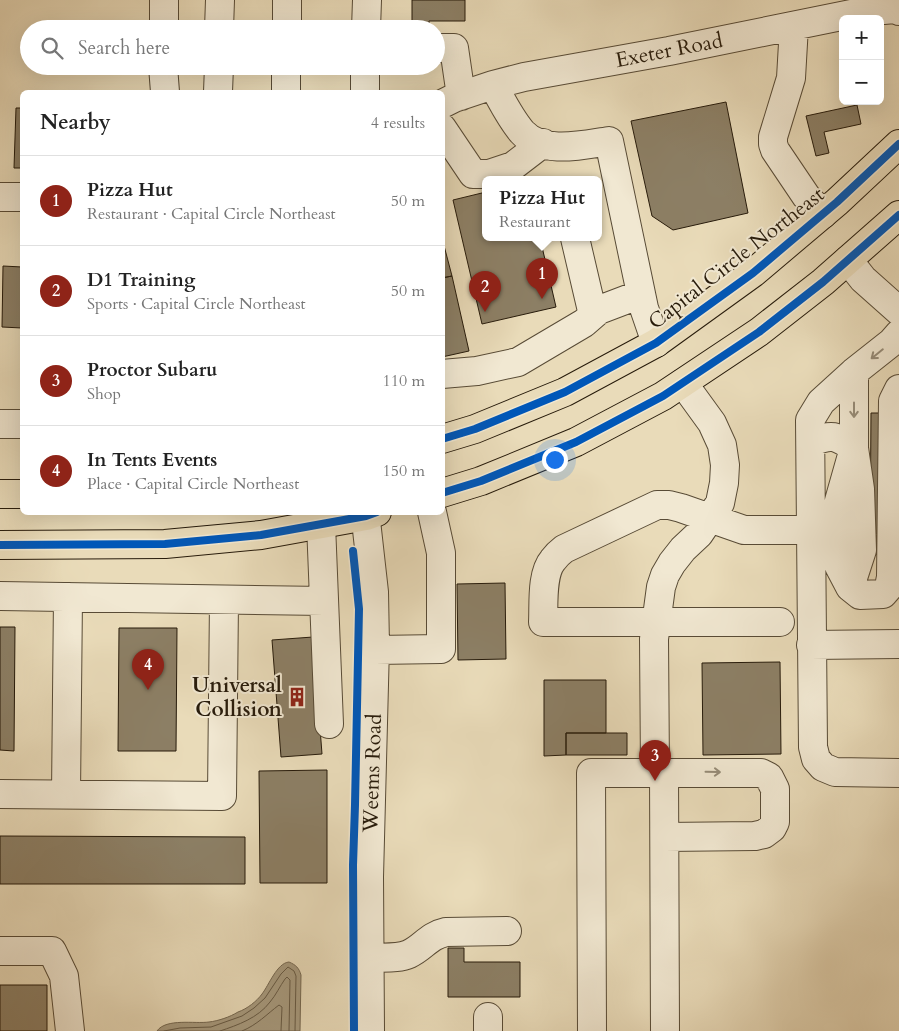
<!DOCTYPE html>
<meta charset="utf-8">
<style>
:root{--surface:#fff;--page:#f6f6f6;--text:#222;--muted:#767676;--line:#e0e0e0;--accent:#8f2418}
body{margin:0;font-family:Cardo,serif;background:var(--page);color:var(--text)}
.controls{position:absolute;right:15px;top:15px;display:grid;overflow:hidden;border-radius:8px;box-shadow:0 5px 20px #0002}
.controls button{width:45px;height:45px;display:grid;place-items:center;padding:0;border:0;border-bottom:1px solid var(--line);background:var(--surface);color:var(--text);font:25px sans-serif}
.you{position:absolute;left:554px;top:459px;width:18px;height:18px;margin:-12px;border:4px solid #fff;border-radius:50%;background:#1a73e8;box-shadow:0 0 0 8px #1a73e833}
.badge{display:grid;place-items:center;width:32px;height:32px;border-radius:50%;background:var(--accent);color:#fff;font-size:16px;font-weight:700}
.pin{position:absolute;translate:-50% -41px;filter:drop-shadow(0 1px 2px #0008)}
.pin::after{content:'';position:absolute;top:26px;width:18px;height:15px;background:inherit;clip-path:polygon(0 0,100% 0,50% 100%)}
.popup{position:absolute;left:482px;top:176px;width:120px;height:65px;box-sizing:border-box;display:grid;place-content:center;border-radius:8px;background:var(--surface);filter:drop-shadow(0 1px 4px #0005);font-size:16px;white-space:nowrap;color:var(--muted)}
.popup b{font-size:19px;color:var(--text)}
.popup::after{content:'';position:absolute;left:50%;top:100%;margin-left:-10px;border:10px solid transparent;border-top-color:var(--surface)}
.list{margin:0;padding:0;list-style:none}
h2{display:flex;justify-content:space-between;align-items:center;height:65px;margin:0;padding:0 20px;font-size:21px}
h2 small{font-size:16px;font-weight:400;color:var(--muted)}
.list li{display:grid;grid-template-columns:32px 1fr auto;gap:15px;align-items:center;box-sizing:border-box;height:90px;padding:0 20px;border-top:1px solid var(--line)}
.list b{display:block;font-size:19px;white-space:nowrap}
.list p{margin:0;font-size:16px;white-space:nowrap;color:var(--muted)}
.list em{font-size:16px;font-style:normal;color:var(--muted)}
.icon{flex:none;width:28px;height:28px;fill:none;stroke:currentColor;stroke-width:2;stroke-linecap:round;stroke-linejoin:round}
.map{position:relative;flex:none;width:899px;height:1031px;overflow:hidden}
.search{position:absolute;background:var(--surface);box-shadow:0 5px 20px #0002;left:20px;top:20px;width:425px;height:55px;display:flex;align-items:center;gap:12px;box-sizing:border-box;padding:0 18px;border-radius:28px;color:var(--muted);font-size:19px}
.panel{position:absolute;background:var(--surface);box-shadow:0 5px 20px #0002;left:20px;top:90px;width:425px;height:425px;border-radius:8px}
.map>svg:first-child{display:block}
</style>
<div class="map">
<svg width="899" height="1031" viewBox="0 0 899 1031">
<rect width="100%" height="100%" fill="#e9dbb9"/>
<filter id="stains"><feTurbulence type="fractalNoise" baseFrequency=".004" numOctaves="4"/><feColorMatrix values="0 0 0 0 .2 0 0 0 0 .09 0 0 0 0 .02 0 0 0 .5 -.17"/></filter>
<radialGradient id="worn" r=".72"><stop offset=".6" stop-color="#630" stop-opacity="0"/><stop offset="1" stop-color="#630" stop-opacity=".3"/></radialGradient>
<path fill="#a79a7e" stroke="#746750" d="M289 962C296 965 299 968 301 975L300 1031H157C166 1018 195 1024 209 1022 218 1021 230 1017 238 1012 247 1009 257 1001 262 994 269 985 277 963 289 962Z"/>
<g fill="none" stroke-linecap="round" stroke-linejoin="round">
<path stroke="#675a44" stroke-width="1" d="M164 1031 180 1028 211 1027 242 1016 254 1008 265 998 281 974 288 967 294 971 296 976 295 1031
M220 1031C238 1025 258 1018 270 1002 276 995 280 986 285 979L287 977 290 980 289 1031
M242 1031C257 1025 267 1014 279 1005L282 1007 281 1031"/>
</g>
<path fill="#8c7f65" stroke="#271b0b" d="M412 0H465V21H429V29H412Z
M726 102 748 213 673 230 652 216 631 121Z
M857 105 861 124 824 132 829 153 816 156 806 116Z
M16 108H22V168H14Z
M486 192V238H540L556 307 482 324 453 200Z
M442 238 452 276 442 278Z
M3 266 22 267V328L2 327Z
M452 276 469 351 442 357V278Z
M871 413H899V552H870Z
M505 583 506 659 458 660 457 584Z
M0 627H15L14 751 0 750Z
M119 628H177L176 751H118Z
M313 637 322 754 281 757 272 640Z
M780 662 781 754 703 755 702 663Z
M544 680H606V733H566V755L544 756Z
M566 733H627V755H566Z
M327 770V883H260L259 771Z
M0 836 245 837V884H0Z
M448 948H464V962H520V997H448Z
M0 985H47V1031H0Z"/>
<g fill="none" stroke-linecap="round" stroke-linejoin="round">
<defs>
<path id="minor" d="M794 26 791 78 773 137V144L775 150 806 196 823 214
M164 29V0
M219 29 220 0
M287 29V0
M366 29 367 0
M436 48H454L461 96
M163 66 165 92
M493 85C502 101 510 118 522 132 543 155 582 145 609 141L644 308 656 343
M218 92 219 66
M286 92V66
M365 92V66
M442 104 454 98 493 85 524 77 669 51 861 12 895 9 899 11
M442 128 473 174H489L513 166 543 143
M0 197H22
M575 238 593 315
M848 260 863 279 899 311
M899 334 892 342 854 372 821 402 810 420 813 747 816 759 823 767 835 772 899 773
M442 374 477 371 518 362 584 323 599 310 641 294
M0 424H22
M811 442C833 434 835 435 854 448L860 489 862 550 850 587
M854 448 837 508 839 566 850 587 860 595 883 594 889 587 891 577 893 401 899 389
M852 466 854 448V372
M365 512 374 592 375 646 369 877 370 1031
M321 524 329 724
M0 596 324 601
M780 622H543C544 605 541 574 553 560 556 556 560 552 564 549L657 505H669L681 508 744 530H811
M811 645 899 644
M375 650 441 649V553L432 512
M655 772 654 639 661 587 665 575 672 563 683 549 699 534 720 503 724 483 725 465 722 445 712 423 683 383
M664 772 665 1031
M0 794 222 796 224 600
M66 794 68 597
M0 951H52L64 976 70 1031
M370 958C382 957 398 959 409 954 424 947 428 936 446 932L507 931
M488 1031V1017
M592 1031 591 773H761L769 777 775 789V822L772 828 764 834 755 836 665 837"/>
<path id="major" d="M442 439 475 429 565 392 656 343 753 273 837 202 899 144
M442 493 481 481 576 442 663 396 759 332 823 282 899 215
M0 494H22
M0 545 165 544 261 535 366 516 377 512"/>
</defs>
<use href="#minor" stroke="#584b36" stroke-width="30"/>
<use href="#major" stroke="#271b0b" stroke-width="30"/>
<use href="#minor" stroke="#f1e8d2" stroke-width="28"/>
<use href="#major" stroke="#e9dbb9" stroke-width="28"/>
<defs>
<path id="cycleway" d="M442 439 475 429 565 392 656 343 753 273 837 202 899 144
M442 493 481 481 576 442 663 396 759 332 823 282 899 215
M0 545 165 544 261 535 366 516 377 512
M353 551 359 609 355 805 353 865 354 1031"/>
</defs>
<use href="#cycleway" stroke="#f1e8d2" stroke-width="11"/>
<use href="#cycleway" stroke="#0057b8" stroke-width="8"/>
</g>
<defs><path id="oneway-shaft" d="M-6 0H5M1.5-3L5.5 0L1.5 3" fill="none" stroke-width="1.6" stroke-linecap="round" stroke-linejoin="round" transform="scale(1.25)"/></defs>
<g stroke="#968c78">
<use href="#oneway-shaft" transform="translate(877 354) rotate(141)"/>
<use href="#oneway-shaft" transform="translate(854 410) rotate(90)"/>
<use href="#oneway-shaft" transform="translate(713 772) rotate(1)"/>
</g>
<defs>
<symbol id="building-bare" viewBox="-9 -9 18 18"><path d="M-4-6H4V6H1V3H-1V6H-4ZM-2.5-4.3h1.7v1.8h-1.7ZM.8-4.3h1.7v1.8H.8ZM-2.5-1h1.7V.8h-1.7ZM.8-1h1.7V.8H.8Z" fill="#8f2418" stroke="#f1e8d2" stroke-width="2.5" paint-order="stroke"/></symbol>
</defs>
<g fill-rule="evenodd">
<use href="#building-bare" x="283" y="683" width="28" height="28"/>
</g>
<g text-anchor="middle" stroke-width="4" stroke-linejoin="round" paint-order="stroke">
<g font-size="21" fill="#271b0b" stroke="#f1e8d2">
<text transform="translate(669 50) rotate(-11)" y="7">Exeter Road</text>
<text transform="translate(736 258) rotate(-38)" y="7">Capital Circle Northeast</text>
<text transform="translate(372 773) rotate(-88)" y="7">Weems Road</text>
</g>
<g font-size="21" font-weight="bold" fill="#271b0b" stroke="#f1e8d2" text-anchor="end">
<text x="282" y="692">Universal<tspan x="282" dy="24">Collision</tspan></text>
</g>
</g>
<rect width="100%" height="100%" filter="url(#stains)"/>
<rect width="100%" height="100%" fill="url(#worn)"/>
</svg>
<div class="controls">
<button>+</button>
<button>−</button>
</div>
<div class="you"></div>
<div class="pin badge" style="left:542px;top:299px">1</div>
<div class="popup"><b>Pizza Hut</b>Restaurant</div>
<div class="pin badge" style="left:485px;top:312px">2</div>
<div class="pin badge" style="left:655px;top:781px">3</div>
<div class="pin badge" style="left:148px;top:690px">4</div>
<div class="search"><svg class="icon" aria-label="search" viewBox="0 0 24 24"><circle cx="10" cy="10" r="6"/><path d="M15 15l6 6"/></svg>Search here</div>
<section class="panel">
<h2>Nearby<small>4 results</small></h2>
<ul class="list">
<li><span class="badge">1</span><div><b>Pizza Hut</b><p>Restaurant · Capital Circle Northeast</p></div><em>50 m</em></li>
<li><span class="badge">2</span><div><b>D1 Training</b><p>Sports · Capital Circle Northeast</p></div><em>50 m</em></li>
<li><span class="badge">3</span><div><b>Proctor Subaru</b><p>Shop</p></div><em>110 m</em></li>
<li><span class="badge">4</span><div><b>In Tents Events</b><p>Place · Capital Circle Northeast</p></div><em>150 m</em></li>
</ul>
</section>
</div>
